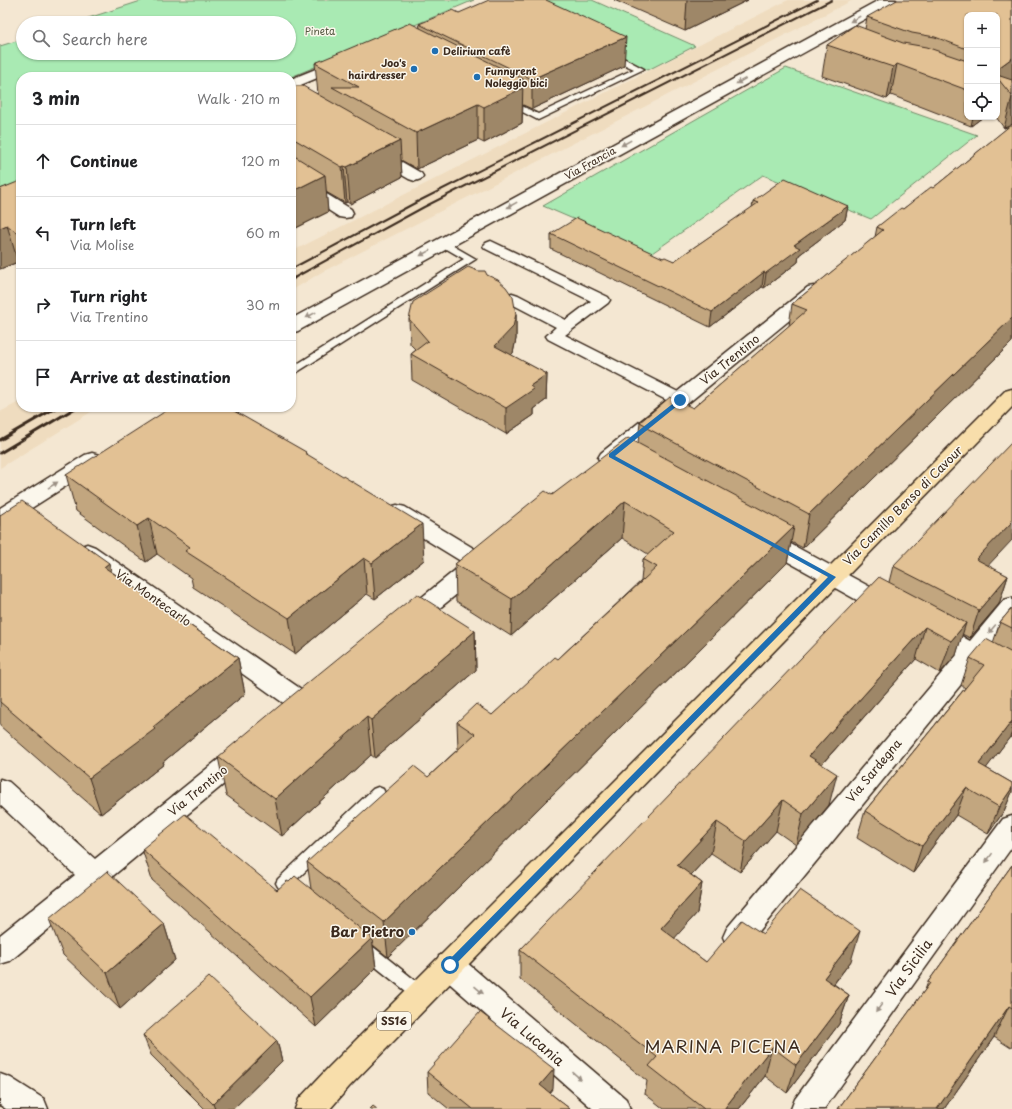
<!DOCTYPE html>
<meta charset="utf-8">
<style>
:root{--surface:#fff;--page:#f2f2f2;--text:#202124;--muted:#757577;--line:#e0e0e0}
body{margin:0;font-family:"Playpen Sans",sans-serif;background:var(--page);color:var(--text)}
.controls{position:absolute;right:12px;top:12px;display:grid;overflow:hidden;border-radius:8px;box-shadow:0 1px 3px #0004}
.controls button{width:36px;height:36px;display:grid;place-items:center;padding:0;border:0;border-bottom:1px solid var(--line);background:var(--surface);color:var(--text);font:20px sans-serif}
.stop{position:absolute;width:12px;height:12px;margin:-9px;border:3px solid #1f6fb2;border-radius:50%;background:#fff}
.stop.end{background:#1f6fb2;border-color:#fff;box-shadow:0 1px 4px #0008}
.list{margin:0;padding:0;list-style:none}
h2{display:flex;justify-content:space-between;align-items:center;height:52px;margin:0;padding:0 16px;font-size:17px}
h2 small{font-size:13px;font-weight:400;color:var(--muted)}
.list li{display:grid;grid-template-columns:26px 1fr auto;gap:12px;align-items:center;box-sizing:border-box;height:72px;padding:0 16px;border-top:1px solid var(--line)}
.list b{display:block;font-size:15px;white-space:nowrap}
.list p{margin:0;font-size:13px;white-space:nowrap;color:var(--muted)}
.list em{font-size:13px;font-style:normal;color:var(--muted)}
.icon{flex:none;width:22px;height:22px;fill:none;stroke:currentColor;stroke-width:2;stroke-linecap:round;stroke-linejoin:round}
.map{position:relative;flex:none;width:1012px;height:1109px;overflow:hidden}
.search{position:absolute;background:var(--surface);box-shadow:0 1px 3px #0004;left:16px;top:16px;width:280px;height:44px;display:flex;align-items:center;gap:10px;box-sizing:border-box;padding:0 14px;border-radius:22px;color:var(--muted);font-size:15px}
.panel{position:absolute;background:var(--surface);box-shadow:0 1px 3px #0004;left:16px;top:72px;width:280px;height:340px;border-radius:16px}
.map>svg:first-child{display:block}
</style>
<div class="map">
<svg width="1012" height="1109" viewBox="0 0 1012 1109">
<rect width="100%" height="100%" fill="#f4e7d2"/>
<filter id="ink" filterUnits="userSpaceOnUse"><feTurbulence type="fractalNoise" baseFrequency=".025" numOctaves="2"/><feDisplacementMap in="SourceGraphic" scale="8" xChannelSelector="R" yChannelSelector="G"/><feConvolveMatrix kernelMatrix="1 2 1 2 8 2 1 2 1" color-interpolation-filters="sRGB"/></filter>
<g filter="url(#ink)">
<path fill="#efdcbf" d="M788 0H853L320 273 291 291V252Z
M21 401V407H99L0 468V412Z"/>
<path fill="#a9eab3" stroke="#728a68" d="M144 0H474L291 77H21V190L0 199V46L23 39V53H289V23H73Z
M515 0H592L695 46 648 70 510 2Z
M786 68 977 135 871 219 763 175 652 253 543 206Z"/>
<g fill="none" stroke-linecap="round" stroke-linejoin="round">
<defs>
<path id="service" d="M608 53H614L644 69 538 120 505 103 506 101H512L538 114 634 69 608 57Z
M443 240 476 259 291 376V368L464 259 440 245 438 243 440 241Z
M230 407H242C239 412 233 415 227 413L226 411Z
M378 787 383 789 385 793 383 797 293 883 302 889 304 894 302 899C292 902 280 892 276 883L278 879 373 789Z
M362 940 367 942 426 989 429 994 426 999 421 1001 416 999 357 952 354 947 357 942Z"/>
<path id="pedestrian" d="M491 241 608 297 610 300 608 303 565 335 686 396 689 400 686 404 680 405 674 404 548 339 546 336 556 327 506 301 504 298 506 295 512 293 518 295 566 320 591 301 486 249 483 246 486 243Z"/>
<path id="minor" d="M879 0H896L894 3 298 331 291 333V319Z
M375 148 381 150 421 173 423 176 421 179 415 181 409 179 369 156 367 153 369 150Z
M291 174 297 176 351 209 353 213 351 217 345 218 339 217 291 186Z
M814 286 820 287 823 291 820 295 615 463 608 465 601 463 598 458 601 453 808 287Z
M92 453 99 455 102 460 99 465 8 523 0 525V508L85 455Z
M397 505 405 507 488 557 491 563 488 569 416 627 408 629 400 627 397 621 400 615 464 563 389 517 386 512 389 507Z
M764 531 772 534 898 602 901 608 898 614 890 616 882 614 756 544 753 539 756 534Z
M87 544 95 547 314 698 317 705 314 712 305 714 296 712 79 557 76 552 79 547Z
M1012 598V622L988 651 1012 663V683L1004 680 976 666 747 946 737 949 727 946 723 937 727 928 957 655 924 637 920 631 924 625C940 620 956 633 970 641L1004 600Z
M244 743 253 746 256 753 253 760 10 961 0 964V935L75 875 0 805V779L9 782 95 859 235 746Z
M1012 816V847L824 1109H791L795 1099 1003 819Z
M449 952 459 956 626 1099 630 1109H593L439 974 435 965 439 956Z"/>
<path id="tertiary" d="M343 58 348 59 350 62 348 65 291 89V79Z
M0 1074 11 1078 44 1099 48 1109H6L0 1105Z"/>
<path id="primary" d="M1012 389V407L349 1087 330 1109H295L299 1099 329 1067 1005 391Z"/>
</defs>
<use href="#service" stroke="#3b2a1e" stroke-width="3"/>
<use href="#pedestrian" stroke="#3b2a1e" stroke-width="3"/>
<use href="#minor" stroke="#3b2a1e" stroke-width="3"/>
<use href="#tertiary" stroke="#3b2a1e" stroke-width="3"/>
<use href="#primary" stroke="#3b2a1e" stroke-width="3"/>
<use href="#service" fill="#fbf7ec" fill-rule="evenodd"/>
<use href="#pedestrian" fill="#fbf7ec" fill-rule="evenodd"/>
<use href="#minor" fill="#fbf7ec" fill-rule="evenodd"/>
<use href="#tertiary" fill="#fbf7ec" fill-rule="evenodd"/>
<use href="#primary" fill="#f8deab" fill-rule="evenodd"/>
<path stroke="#3b2a1e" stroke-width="2" d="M291 269 415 203 817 0
M292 279 424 207 832 0"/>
<path stroke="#3b2a1e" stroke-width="3" d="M291 280 294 278
M0 440 57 407
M0 453 77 407"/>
</g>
<path fill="#c2a67f" stroke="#3b2a1e" d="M614 0H748L685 31Z
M1012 0V342L803 548 791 542 787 563 388 957 373 945 376 968 316 1027 152 880 142 849 277 890 289 882 311 889 307 862 428 777 458 749 457 722 492 715 558 659 641 581 643 559 648 554 622 538 511 636 456 601 455 564 552 495 638 443 640 422 693 408 789 326 792 304 875 237 877 227 933 188 1010 126 1004 128 996 117H997V15H967V117H983L971 126 891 95 887 99 822 76 827 45 865 29 867 17Z
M459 13 624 66 532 109 523 105 522 123 484 143 478 140 417 169 401 160 402 177 350 204 347 202 345 203 326 192 328 212 294 229 291 227V86L318 94 315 63 420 28 419 24Z
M21 182V265L18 262 0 269V189Z
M753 201 848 206 845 220 799 255 798 262 764 288 762 287 710 327 551 249V234L663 258 674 261 752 208Z
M487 275 516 314V339L513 353 511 355 547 374 546 400 534 409V415L506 434 412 380 411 354 416 350 410 344 409 319Z
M306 454 424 560 375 599 367 594 295 654 193 587 191 578 157 554 146 562 76 511 66 475Z
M0 515 112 572 238 658 245 694 163 762 164 764 101 814 0 726Z
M893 566H988L1008 576 999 604 970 638 962 634 956 655 940 673 916 659 822 764 829 805 796 845 776 831 740 872 711 853 691 875 702 883 697 913 674 938 706 962 763 934 851 961 834 984 849 995 839 1024 787 1093 765 1076 739 1109H664L645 1094 647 1081 520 979V950L889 582Z
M1012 608V738L1010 737 986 768 1012 783V792L1004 811 988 834 956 815 913 873 857 838 865 811 965 688 961 685 970 658 993 643 1000 622Z
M475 631 476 670 375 758 371 755 282 836 226 795 218 757Z
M1012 865V1046L1011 1048 994 1037 944 1109H838L925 990 928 982Z
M49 919 164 924 175 960 120 1009 63 955Z
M143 1035 277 1041 282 1061 233 1109H205L151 1055Z
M427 1072 553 1089 550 1093 570 1109H449L428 1092Z"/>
<path fill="#9e8768" stroke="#3b2a1e" d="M687 0H748L685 31Z
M626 37 624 66 532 109V79Z
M1012 58V83L999 80 997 88V69Z
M897 64 891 95 887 99 893 67Z
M523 79 522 123 484 143V107L513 83Z
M1012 97V125L1004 128Z
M478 104V140L417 169 416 133Z
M973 117H983L971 126Z
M400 141 402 177 350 204 347 167Z
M344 166 347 202 345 203 342 167Z
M325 175 328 212 294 229 291 201V192Z
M848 206 845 220 799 255 798 262 764 288 766 273 794 245Z
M7 225 18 262 0 269V228Z
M764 272 762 287 710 327 712 312Z
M516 314V339L513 353 495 372V346Z
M1012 318V342L803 548 809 514Z
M547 374 546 400 534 409V415L506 434V408L530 386Z
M625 501 622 538 511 636 512 599Z
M149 518 157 554 146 562 137 526Z
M1012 522V540L968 587 976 559Z
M422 524 424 560 375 599 372 563Z
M794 527 787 563 388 957 384 922Z
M364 558 367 594 295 654 289 618Z
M109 563 119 600 104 567Z
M1008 576 999 604 970 638 979 610Z
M966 623 956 655 940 673 951 641Z
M925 627 916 659 801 787 809 756Z
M475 631 476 670 375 758 371 720Z
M238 658 245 694 163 762 164 764 101 814 89 778Z
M367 717 371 755 282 836 275 799Z
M1012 721V732L1010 737 969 791 979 764Z
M837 774 829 805 796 845 803 814Z
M966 788 956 815 913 873 922 846Z
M1012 788V792L1004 811 988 834 999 807Z
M783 800 776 831 740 872 746 841Z
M717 822 711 853 672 896 677 865Z
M702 883 697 913 657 958 661 928Z
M164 924 175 960 120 1009 107 973Z
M860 931 851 961 816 1007 824 978Z
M372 938 376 968 316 1027 310 997Z
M849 995 839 1024 787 1093 796 1065Z
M1009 1006 994 1037 944 1109H937Z
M277 1041 282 1061 233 1109H215L213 1104Z
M772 1047 765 1076 739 1109H724Z
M554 1069 553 1089 540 1105V1085Z"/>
<path fill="#e2c194" stroke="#3b2a1e" d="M489 0H546L626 37 532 79 419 24 453 10 459 13Z
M897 0H1012V58L997 69V15H967V49L935 37 912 33 867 17Z
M410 23 523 79 513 83 523 88 484 107 478 104 416 133 332 87H359L315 63Z
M855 25 903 43 926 47 967 61V90L897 64 893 67 827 45Z
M997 75 1012 80V96L999 80 997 81Z
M291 86H303L400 141 347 167 344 166 342 167 294 139 291 138Z
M1012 124V318L809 514 645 427 647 426 640 422 670 397 693 408 807 310 792 304 883 230 877 227 901 208 903 209 931 187 933 188Z
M291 154 325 175 291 192Z
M785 178 848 206 794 245 800 248 766 273 764 272 712 312 551 234 577 218 663 258 665 257 674 261 758 203 753 201Z
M20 181 21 182V236L7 225 0 228V189Z
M468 267 478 271H485L487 275 498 280 506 287 513 297 516 314 513 327 495 346 547 374 530 386 534 389 506 408 411 354 428 341 409 319 413 302Z
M172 407H227L306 452 305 453 422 524 372 563 364 558 289 618 185 551 190 547 149 518 137 526 66 475Z
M628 438 794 527 384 922 307 862 414 766 428 777 475 734 457 722 476 704 492 715 555 657 558 659 657 567 643 559 674 531 625 501 512 599 455 564 545 491 552 495Z
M1012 442V522L976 559 1008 576 979 610 893 566Z
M22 501 109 563 104 567 238 658 153 727 155 729 89 778 0 702V515Z
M879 577 966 623 951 641 925 627 809 756 837 774 803 814 783 800 746 841 717 822 677 865 702 883 661 928 706 962 742 920 763 934 800 890 860 931 824 978 849 995 796 1065 772 1047 724 1109H704L649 1066 657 1057 520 950Z
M417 594 475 631 371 720 367 717 275 799 218 757 278 707Z
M1012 608V628L1000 622Z
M986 639 1012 653V721L979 764 1012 783V788L999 807 966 788 922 846 865 811 984 665 970 658Z
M185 814 277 890 287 881 289 882 295 876 372 938 310 997 142 849Z
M1012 865V1008L1009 1006 937 1109H838L930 983 928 982Z
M107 871 164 924 107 973 49 919Z
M209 977 277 1041 213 1104 143 1035Z
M480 1012 554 1069 540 1085 570 1109H473L427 1072Z
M373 1106 377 1109H370Z"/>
<defs><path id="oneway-solid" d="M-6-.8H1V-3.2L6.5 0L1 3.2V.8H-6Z"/></defs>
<g fill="#9b9085">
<use href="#oneway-solid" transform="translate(855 19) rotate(151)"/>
<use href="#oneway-solid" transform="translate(741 81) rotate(151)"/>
<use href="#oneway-solid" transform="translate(626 143) rotate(151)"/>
<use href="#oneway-solid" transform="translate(512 205) rotate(151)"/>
<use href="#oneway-solid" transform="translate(425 253) rotate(151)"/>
<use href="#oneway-solid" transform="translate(311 315) rotate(151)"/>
<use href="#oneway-solid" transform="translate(53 485) rotate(-32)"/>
<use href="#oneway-solid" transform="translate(992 629) rotate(130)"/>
<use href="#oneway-solid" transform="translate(989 858) rotate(126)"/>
<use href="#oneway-solid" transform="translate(479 990) rotate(41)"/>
<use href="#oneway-solid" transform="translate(879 1008) rotate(126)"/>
<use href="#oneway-solid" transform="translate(577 1076) rotate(41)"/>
</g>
</g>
<path fill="#1f6fb2" d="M680 398 682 399V402L615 456 836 577 452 968H447L445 965 447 962 828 577 609 457V454Z"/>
<g fill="#1f6fb2" stroke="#fbf7ec" stroke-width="1.5">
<circle cx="435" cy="51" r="4"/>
<circle cx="414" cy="69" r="4"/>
<circle cx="477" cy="77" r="4"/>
<circle cx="412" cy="932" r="4"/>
</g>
<g text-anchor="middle" stroke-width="3" stroke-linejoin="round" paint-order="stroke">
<g font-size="10" fill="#565a43" stroke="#fbf7ec">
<text x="320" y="35">Pineta</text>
</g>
<g font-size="10" font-weight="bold" fill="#3b2a1e" stroke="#fbf7ec" text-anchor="start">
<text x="443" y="55">Delirium cafè</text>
<text x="406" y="67" text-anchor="end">Joo's<tspan x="406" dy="12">hairdresser</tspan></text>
<text x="485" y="75">Funnyrent<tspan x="485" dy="12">Noleggio bici</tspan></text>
</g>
<g font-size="10" fill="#3b2a1e" stroke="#fbf7ec">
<text transform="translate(590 163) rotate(-29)" y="4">Via Francia</text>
</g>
<rect fill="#fbf7ec" stroke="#75685c" stroke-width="1" x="377" y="1012" width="34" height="18" rx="3"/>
<g font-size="11" font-weight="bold" fill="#3b2a1e">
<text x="394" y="1025">SS16</text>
</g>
<g font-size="12" fill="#3b2a1e" stroke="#fbf7ec">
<text transform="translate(730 360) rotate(-39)" y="4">Via Trentino</text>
<text transform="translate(903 506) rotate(-45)" y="4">Via Camillo Benso di Cavour</text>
<text transform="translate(153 598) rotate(35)" y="4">Via Montecarlo</text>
<text transform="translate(874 771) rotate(-50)" y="4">Via Sardegna</text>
<text transform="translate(198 791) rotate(-39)" y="4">Via Trentino</text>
</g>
<g font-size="14" font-weight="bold" fill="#3b2a1e" stroke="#fbf7ec" text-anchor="end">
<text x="404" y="937">Bar Pietro</text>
</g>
<g font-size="14" fill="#3b2a1e" stroke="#fbf7ec">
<text transform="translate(909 968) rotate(-54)" y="5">Via Sicilia</text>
<text transform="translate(532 1037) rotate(41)" y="5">Via Lucania</text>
</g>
<g font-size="17" letter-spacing="1" fill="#3b2a1e" stroke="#fbf7ec">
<text x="723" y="1053">MARINA PICENA</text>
</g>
</g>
</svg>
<div class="controls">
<button>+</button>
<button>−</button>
<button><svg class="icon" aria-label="locate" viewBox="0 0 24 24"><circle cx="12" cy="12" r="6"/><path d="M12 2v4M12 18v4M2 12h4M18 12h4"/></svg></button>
</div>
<div class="stop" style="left:450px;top:965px"></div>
<div class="stop end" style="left:680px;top:400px"></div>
<div class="search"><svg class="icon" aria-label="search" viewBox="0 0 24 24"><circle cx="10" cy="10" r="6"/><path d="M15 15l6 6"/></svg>Search here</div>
<section class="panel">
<h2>3 min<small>Walk · 210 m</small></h2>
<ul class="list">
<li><svg class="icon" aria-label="ahead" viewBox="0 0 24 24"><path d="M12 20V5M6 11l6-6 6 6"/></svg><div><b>Continue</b></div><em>120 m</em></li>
<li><svg class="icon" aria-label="left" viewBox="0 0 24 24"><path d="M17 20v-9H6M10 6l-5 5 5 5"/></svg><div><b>Turn left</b><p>Via Molise</p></div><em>60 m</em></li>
<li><svg class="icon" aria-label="right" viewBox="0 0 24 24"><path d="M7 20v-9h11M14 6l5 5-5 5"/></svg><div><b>Turn right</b><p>Via Trentino</p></div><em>30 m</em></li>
<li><svg class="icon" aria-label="arrive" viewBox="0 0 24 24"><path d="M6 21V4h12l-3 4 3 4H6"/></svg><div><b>Arrive at destination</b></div></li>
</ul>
</section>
</div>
